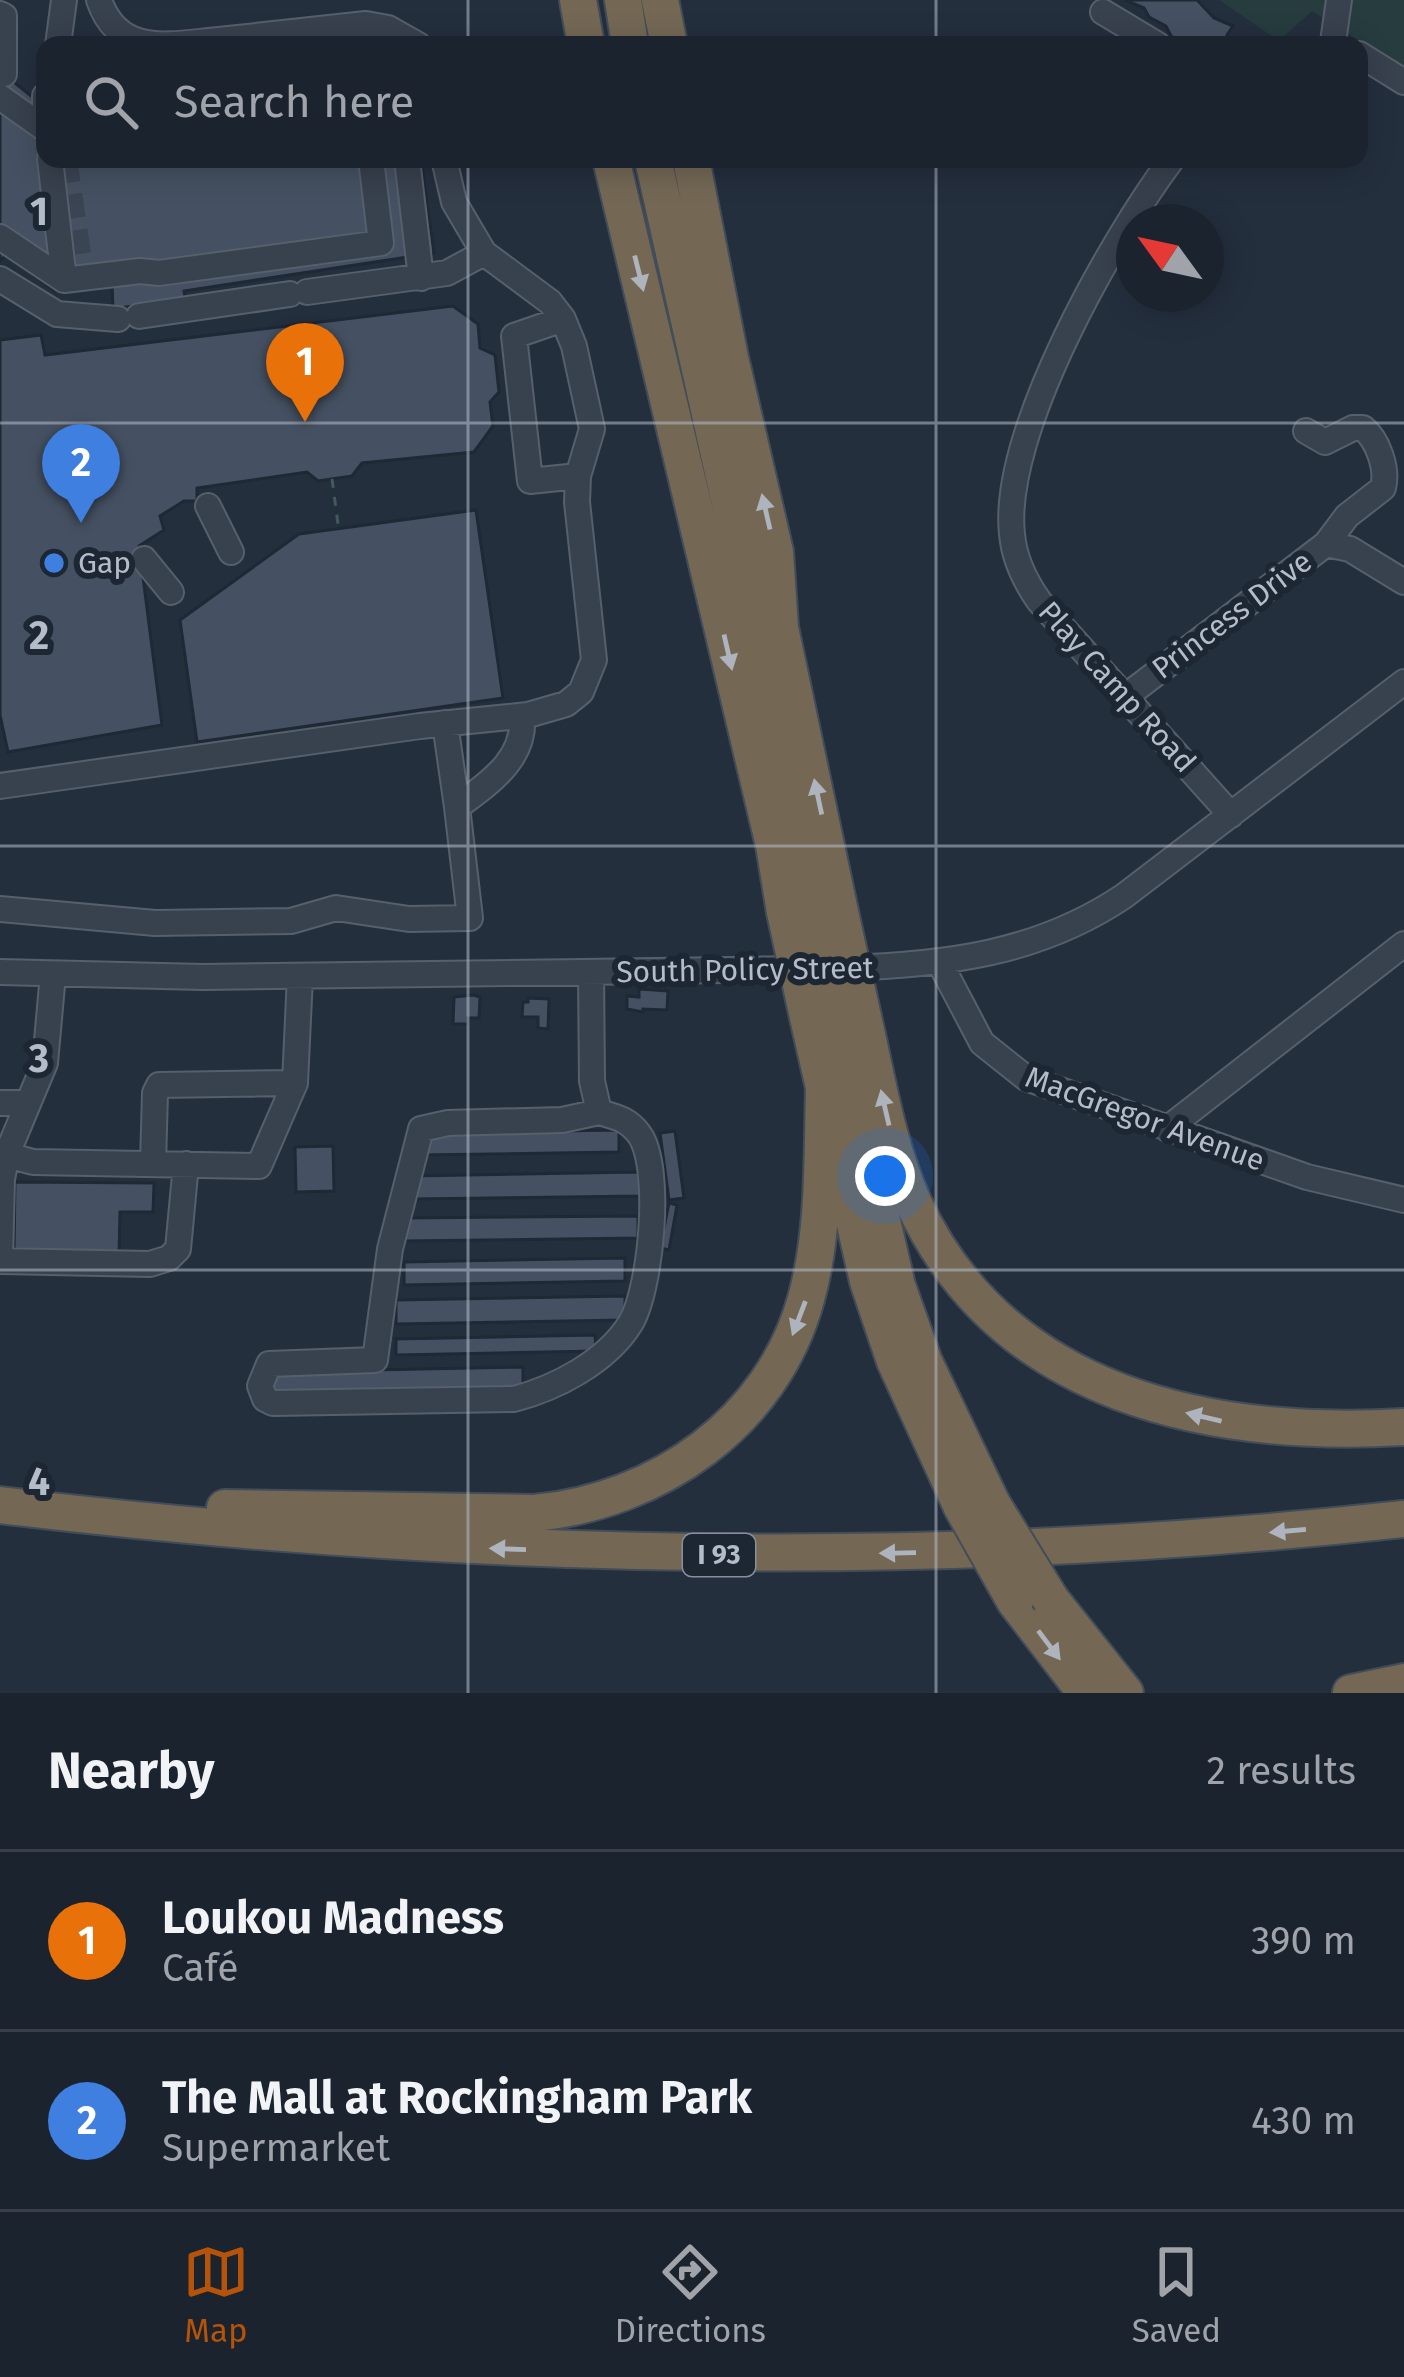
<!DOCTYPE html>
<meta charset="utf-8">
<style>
:root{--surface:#1b232e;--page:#242b36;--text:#f1f3f6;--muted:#a0a4aa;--line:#39404a;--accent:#b45309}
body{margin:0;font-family:"Fira Sans",sans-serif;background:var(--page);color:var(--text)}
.compass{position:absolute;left:1116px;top:204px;width:108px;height:108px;border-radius:50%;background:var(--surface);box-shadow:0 6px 30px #0003;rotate:303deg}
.you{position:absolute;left:885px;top:1176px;width:42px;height:42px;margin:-30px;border:9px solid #fff;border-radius:50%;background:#1a73e8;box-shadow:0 0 0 18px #1a73e833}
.badge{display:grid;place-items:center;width:78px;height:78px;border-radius:50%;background:var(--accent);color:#fff;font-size:39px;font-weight:700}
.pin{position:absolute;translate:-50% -99px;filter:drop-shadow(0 3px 6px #0008)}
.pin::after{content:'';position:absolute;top:63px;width:42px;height:36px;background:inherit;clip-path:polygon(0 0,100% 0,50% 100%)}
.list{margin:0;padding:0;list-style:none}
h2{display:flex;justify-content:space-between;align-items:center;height:156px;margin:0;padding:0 48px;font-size:51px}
h2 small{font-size:39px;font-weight:400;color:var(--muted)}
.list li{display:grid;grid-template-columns:78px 1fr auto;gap:36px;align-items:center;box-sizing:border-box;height:180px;padding:0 48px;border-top:3px solid var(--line)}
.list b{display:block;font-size:45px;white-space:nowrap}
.list p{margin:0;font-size:39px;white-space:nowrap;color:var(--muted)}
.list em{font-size:39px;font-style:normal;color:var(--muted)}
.icon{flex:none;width:66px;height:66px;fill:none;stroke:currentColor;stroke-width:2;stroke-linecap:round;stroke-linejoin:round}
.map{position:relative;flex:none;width:1404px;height:1693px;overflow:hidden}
.search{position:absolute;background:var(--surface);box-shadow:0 6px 30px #0003;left:36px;right:36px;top:36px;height:132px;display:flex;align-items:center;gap:30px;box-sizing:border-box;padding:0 42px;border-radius:24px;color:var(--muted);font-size:45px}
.sheet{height:516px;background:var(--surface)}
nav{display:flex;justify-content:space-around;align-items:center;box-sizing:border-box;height:168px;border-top:3px solid var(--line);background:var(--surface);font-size:33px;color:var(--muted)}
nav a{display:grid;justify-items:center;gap:6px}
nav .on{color:var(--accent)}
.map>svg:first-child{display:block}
</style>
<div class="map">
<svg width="1404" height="1693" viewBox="0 0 1404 1693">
<rect width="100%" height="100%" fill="#242f3e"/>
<path fill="#263c3f" d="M1219 0H1404V69L1312 11 1279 41Z"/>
<path fill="#455162" stroke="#1f2835" stroke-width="3" d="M1125 0H1197L1214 18 1233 26 1227 35 1230 38 1225 45H1187L1171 36 1166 26 1149 17 1144 8Z
M0 71 45 107V159H421L434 253 184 291 185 298 113 309 112 283 55 291 7 254 0 261Z
M453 306 478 324 480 348 495 355 499 392 490 402 493 426 474 452 362 463 352 476 318 481 307 472 197 488V501H184L160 516 164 530 139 546 162 725 8 752 0 715V340L41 335 45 355Z
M476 510 503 698 197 742 180 620 299 534Z
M639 989 668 991 667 1010 643 1009V1012L627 1009V996L639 997Z
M473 995 480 997 479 1018H468V1024H453L454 997Z
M528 998 549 999 548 1029 538 1028V1017H522L523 1002H528Z
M619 1130V1152L420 1155V1133Z
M675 1131 684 1198 669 1200 660 1133Z
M333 1146 334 1191 296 1192 295 1147Z
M639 1172 640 1196 411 1199V1176Z
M15 1182 154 1183 153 1212H120L119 1253 14 1252Z
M669 1203 677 1205 669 1250 660 1248Z
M638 1216V1238L402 1241V1218Z
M625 1258V1281L404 1285V1262Z
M625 1296V1320L396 1324V1300Z
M595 1335 596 1351 396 1355V1339Z
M523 1367V1390L271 1395V1372Z"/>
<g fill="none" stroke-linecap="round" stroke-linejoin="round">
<path stroke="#3a4453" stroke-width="24" stroke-dasharray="24 12" stroke-linecap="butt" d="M65 159 84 287"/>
<defs>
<path id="minor" d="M99 0C119 58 170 44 219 40V45
M1103 12 1158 45
M0 14 4 16V74
M219 40 366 24 388 28 418 45
M1333 42 1339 0
M58 45 64 0
M1359 54 1404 82
M45 96V120
M0 97 45 129
M50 159 64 280
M407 159 421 278
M444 159 454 202 484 253 550 302 563 319 574 346 592 429 578 476
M1172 159C1112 239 1001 433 1012 534 1014 559 1025 581 1039 601L1231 815
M0 237 64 280 140 271 159 273 381 243 371 159
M0 279 57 314 118 319
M307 292 447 273 484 253
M139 316 290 294
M1306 431 1325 442 1353 428H1363C1378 440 1388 469 1383 488L1347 516 1326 544
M208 506 231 552
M144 559 171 592
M1125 697 1326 544 1350 549 1404 582
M445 723 457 807
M0 786 420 726 528 715 566 704 581 692 594 660 577 502 578 476 530 481 514 336 563 319
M0 909 155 923 291 921 336 908 409 919 470 918 457 807C489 783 526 759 522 716
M940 963 982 1043 1026 1078 1307 1177 1404 1200
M842 968C944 965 1038 954 1124 896L1404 682
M0 972 203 977 807 969
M591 973 592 1081 599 1112C616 1117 628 1119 639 1134 663 1166 651 1291 630 1324 606 1362 556 1388 514 1399L273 1403 265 1399 260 1386 269 1364 375 1360 390 1249 421 1129 448 1123 562 1120 599 1112
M0 1103H26
M1167 1129 1404 944
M0 1153 33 1162 259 1166 295 1083 300 976
M153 1164 155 1093 159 1085 295 1083
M0 1261 2 1179 7 1154 45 1063 53 974
M0 1261 150 1264 169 1258 178 1249 186 1164"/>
<path id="highway" d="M578 0 586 45
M623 0 630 45
M660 0 669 45
M611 159 774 845 785 912
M653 159 733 517 753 635 812 912
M691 159 730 358 775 552 780 628 840 912
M808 1017 868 1281 895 1361 962 1507
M835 1017 897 1286 924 1362 992 1504
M863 1017C877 1078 887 1144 913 1202 1002 1397 1211 1438 1404 1427
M0 1505C468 1561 935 1570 1404 1519
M225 1508 535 1513C658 1501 772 1423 806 1299 825 1231 822 1158 824 1088
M1051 1600 1125 1693
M1015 1601 1086 1693
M1351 1693 1404 1682"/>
</defs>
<use href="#minor" stroke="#565f6c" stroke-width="28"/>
<use href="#highway" stroke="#434c59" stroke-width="40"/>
<path stroke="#44595c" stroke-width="3" stroke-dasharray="9 9" stroke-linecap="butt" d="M332 479 338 524"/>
<use href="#minor" stroke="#38414e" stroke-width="24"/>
<use href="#highway" stroke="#746855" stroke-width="36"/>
<defs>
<path id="highway-bridge" d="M785 912 808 1017
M812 912 835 1017
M840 912 863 1017
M992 1504 1051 1600
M962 1507 1015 1601"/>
</defs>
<use href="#highway-bridge" stroke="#434c59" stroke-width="40" stroke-linecap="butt"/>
<use href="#highway-bridge" stroke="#746855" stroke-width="36"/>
</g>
<defs><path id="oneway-solid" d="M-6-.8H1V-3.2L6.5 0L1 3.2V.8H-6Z" transform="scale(3)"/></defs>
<g fill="#aeb4bd">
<use href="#oneway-solid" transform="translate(639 273) rotate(76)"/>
<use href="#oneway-solid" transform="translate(766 512) rotate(-103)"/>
<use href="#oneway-solid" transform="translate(728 652) rotate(77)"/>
<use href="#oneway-solid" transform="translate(818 797) rotate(-102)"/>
<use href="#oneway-solid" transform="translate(885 1108) rotate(-103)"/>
<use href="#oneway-solid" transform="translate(799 1318) rotate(111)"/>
<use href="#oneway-solid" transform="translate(1204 1417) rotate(-167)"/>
<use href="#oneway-solid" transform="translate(1288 1531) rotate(175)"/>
<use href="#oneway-solid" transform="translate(508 1549) rotate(-178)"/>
<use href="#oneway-solid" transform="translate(898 1553) rotate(179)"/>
<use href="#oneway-solid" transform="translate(1049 1645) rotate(53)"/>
</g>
<path fill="none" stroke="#b4bcc9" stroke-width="3" stroke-opacity="0.55" d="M468 0V45M936 0V45M468 159V1693M936 159V1693M0 423H1404M0 846H1404M0 1270H1404"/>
<circle fill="#3f7fe0" stroke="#1d2633" stroke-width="4.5" cx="54" cy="563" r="12"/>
<g text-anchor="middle" stroke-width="12" stroke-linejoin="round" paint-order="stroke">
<rect fill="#1d2633" stroke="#878f9c" stroke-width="3" x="683" y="1534" width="72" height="42" rx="9"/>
<g font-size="27" font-weight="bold" fill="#b4bcc9">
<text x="719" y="1564">I 93</text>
</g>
<g font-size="30" fill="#b4bcc9" stroke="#1d2633" text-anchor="start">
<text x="78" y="573">Gap</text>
</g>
<g font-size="30" fill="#b4bcc9" stroke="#1d2633">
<text transform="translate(1232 615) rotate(-37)" y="10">Princess Drive</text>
<text transform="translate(1117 687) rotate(48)" y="10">Play Camp Road</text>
<text transform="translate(745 970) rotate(-1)" y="10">South Policy Street</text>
<text transform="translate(1145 1119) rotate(20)" y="10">MacGregor Avenue</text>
</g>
</g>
<g font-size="39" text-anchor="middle" font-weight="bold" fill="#b4bcc9" stroke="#1d2633" stroke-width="12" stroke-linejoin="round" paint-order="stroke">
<text x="39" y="225">1</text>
<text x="39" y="649">2</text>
<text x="39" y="1072">3</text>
<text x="39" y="1495">4</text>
</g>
</svg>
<svg class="compass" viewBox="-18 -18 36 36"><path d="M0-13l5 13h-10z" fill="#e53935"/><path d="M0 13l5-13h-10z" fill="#a0a4aa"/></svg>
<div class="you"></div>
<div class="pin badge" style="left:305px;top:422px;background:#e8710a">1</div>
<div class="pin badge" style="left:81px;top:523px;background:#3f7fe0">2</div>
<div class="search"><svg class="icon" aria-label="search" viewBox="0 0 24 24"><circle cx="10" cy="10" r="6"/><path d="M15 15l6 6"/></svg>Search here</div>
</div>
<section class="sheet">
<h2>Nearby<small>2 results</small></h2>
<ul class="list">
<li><span class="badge" style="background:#e8710a">1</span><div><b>Loukou Madness</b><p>Café</p></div><em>390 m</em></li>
<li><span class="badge" style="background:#3f7fe0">2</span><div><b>The Mall at Rockingham Park</b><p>Supermarket</p></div><em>430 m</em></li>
</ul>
</section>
<nav>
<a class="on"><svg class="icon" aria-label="map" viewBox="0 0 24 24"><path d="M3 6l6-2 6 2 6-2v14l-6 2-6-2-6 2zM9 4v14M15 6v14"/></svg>Map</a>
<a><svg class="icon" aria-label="directions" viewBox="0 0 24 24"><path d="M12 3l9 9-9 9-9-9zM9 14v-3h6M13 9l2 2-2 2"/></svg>Directions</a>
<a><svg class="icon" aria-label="saved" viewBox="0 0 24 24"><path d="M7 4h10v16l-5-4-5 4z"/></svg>Saved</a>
</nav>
